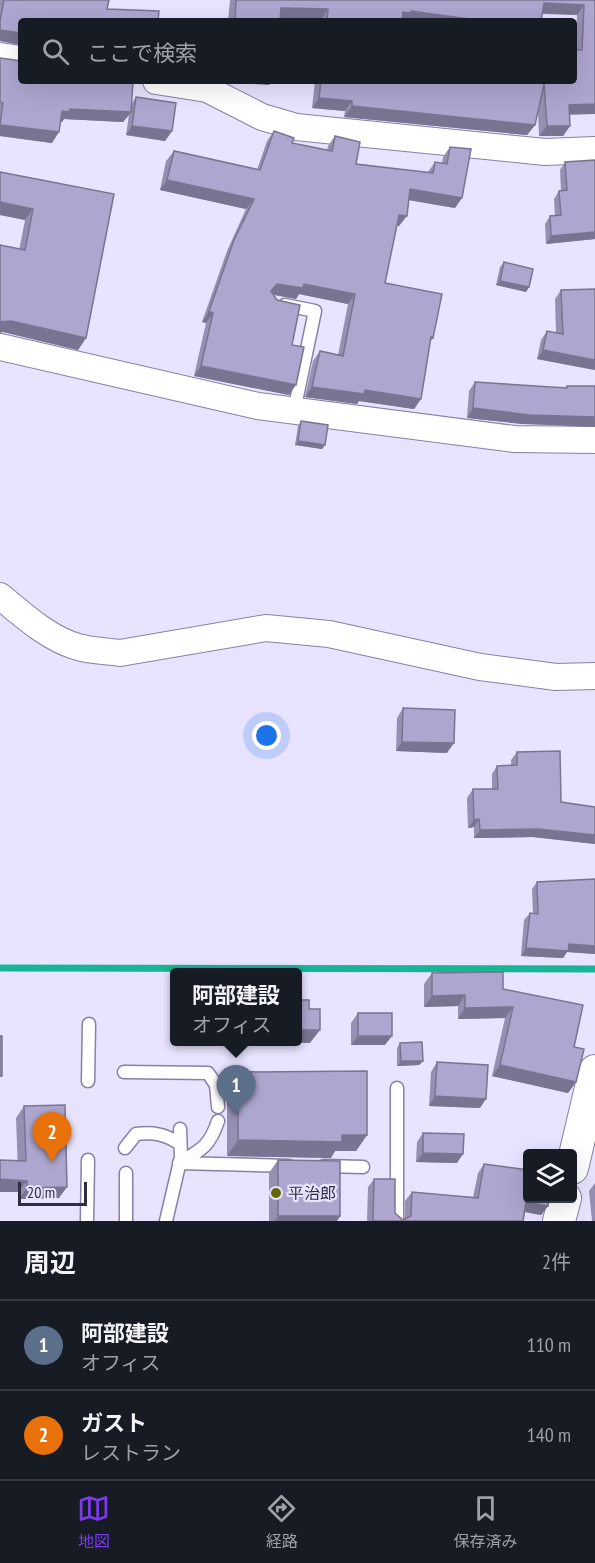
<!DOCTYPE html>
<html lang="ja">
<meta charset="utf-8">
<style>
:root{--surface:#171b24;--page:#242831;--text:#f1f3f6;--muted:#9ea1a6;--line:#363941;--accent:#7c3aed}
body{margin:0;font-family:"PT Sans Narrow","Noto Sans JP",sans-serif;background:var(--page);color:var(--text)}
.controls{position:absolute;right:18px;bottom:18px;display:grid;overflow:hidden;border-radius:6px;box-shadow:0 6px 24px #0002}
.controls button{width:54px;height:54px;display:grid;place-items:center;padding:0;border:0;border-bottom:2px solid var(--line);background:var(--surface);color:var(--text);font:30px sans-serif}
.scale{position:absolute;left:18px;bottom:15px;width:69px;box-sizing:border-box;padding-left:6px;border:3px solid #302d3e;border-top:0;font-size:16px;line-height:21px;white-space:nowrap;color:#302d3e;-webkit-text-stroke:4px #e8e3fe;paint-order:stroke}
.you{position:absolute;left:267px;top:736px;width:21px;height:21px;margin:-15px;border:4px solid #fff;border-radius:50%;background:#1a73e8;box-shadow:0 0 0 9px #1a73e833}
.badge{display:grid;place-items:center;width:39px;height:39px;border-radius:50%;background:var(--accent);color:#fff;font-size:20px;font-weight:700}
.pin{position:absolute;translate:-50% -50px;filter:drop-shadow(0 2px 3px #0008)}
.pin::after{content:'';position:absolute;top:32px;width:21px;height:18px;background:inherit;clip-path:polygon(0 0,100% 0,50% 100%)}
.popup{position:absolute;left:170px;top:968px;width:132px;height:78px;box-sizing:border-box;display:grid;place-content:center;border-radius:6px;background:var(--surface);filter:drop-shadow(0 2px 4px #0005);font-size:20px;white-space:nowrap;color:var(--muted)}
.popup b{font-size:22px;color:var(--text)}
.popup::after{content:'';position:absolute;left:50%;top:100%;margin-left:-12px;border:12px solid transparent;border-top-color:var(--surface)}
.list{margin:0;padding:0;list-style:none}
h2{display:flex;justify-content:space-between;align-items:center;height:78px;margin:0;padding:0 24px;font-size:26px}
h2 small{font-size:20px;font-weight:400;color:var(--muted)}
.list li{display:grid;grid-template-columns:39px 1fr auto;gap:18px;align-items:center;box-sizing:border-box;height:90px;padding:0 24px;border-top:2px solid var(--line)}
.list b{display:block;font-size:22px;white-space:nowrap}
.list p{margin:0;font-size:20px;white-space:nowrap;color:var(--muted)}
.list em{font-size:20px;font-style:normal;color:var(--muted)}
.icon{flex:none;width:33px;height:33px;fill:none;stroke:currentColor;stroke-width:2;stroke-linecap:round;stroke-linejoin:round}
.map{position:relative;flex:none;width:595px;height:1221px;overflow:hidden}
.search{position:absolute;background:var(--surface);box-shadow:0 6px 24px #0002;left:18px;right:18px;top:18px;height:66px;display:flex;align-items:center;gap:15px;box-sizing:border-box;padding:0 21px;border-radius:6px;color:var(--muted);font-size:22px}
.sheet{height:258px;background:var(--surface)}
nav{display:flex;justify-content:space-around;align-items:center;box-sizing:border-box;height:84px;border-top:2px solid var(--line);background:var(--surface);font-size:16px;color:var(--muted)}
nav a{display:grid;justify-items:center;gap:3px}
nav .on{color:var(--accent)}
.map>svg:first-child{display:block}
</style>
<div class="map">
<svg width="595" height="1221" viewBox="0 0 595 1221">
<rect width="100%" height="100%" fill="#e8e3fe"/>
<g fill="none" stroke-linecap="round" stroke-linejoin="round">
<path stroke="#18b594" stroke-width="7" d="M0 968 595 969"/>
<defs>
<path id="service" d="M285 305 315 311 294 411
M124 1072 208 1073 216 1085 218 1107
M88 1081 89 1024
M125 1148 136 1134C154 1132 165 1134 180 1144
M181 1162C203 1149 210 1145 218 1121
M179 1163 289 1166
M324 1166 363 1167
M126 1173V1221
M87 1221 88 1160
M166 1221 181 1157 180 1129
M397 1221V1088"/>
<path id="minor" d="M0 56 21 59
M156 81 207 89 262 117 296 127 545 152 595 150
M0 347 258 406 514 439 595 440
M0 596C23 615 49 639 78 647 92 651 107 651 120 653L266 628 329 634 480 667 556 677 595 676"/>
<path id="tertiary" d="M572 1168 595 1071
M559 1221 565 1198"/>
</defs>
<use href="#service" stroke="#8780a8" stroke-width="15"/>
<use href="#minor" stroke="#8780a8" stroke-width="28"/>
<use href="#tertiary" stroke="#8780a8" stroke-width="34"/>
<use href="#service" stroke="#fff" stroke-width="12"/>
<use href="#minor" stroke="#fff" stroke-width="26"/>
<use href="#tertiary" stroke="#fff" stroke-width="32"/>
</g>
<path fill="#958fb2" d="M0 0H109L107 9 21 21V45L0 41Z
M230 0H595L570 115V126L563 136H539L538 111 535 125 527 135 344 117 345 111 312 108 315 81H574L577 15 542 14 541 21H320L321 20 280 18V21H228Z
M0 58 131 105 136 97 172 131 165 141 126 135 129 115 123 122 64 119 62 122H60L52 143 0 136Z
M274 131 292 143 327 150 328 146 335 136 356 164 428 172 435 162 442 163 443 157 450 147 455 208 408 200 399 226H397L385 283 433 338 430 342 421 399 414 409 359 401 357 404 305 397 313 361 320 351 338 355 348 304 299 294 296 299 274 295 292 345 289 395 194 376 206 323 202 322 227 251 246 209 160 190 166 161 174 151 257 170 267 141Z
M595 160V239L546 244 545 224 550 216H555L554 199 559 191H561L560 170 565 162Z
M114 194 86 338 78 350 3 332 25 220 0 215Z
M504 262 529 287 526 292 496 285 500 267Z
M561 290 595 370 537 359 541 340 547 331 556 333 555 299Z
M475 382 566 388 567 386H595L523 424 467 418 469 391Z
M301 421 325 445 322 449 295 445 298 426Z
M403 708 447 753 396 751 397 718Z
M517 752 561 802 595 807V844L533 837 474 838V827L468 828 467 798 473 789H492V774L497 766H511V760Z
M595 879V954L567 952 563 958 521 956 524 920 530 913H533L532 889 537 882Z
M432 973 503 989 574 1047 576 1082 568 1093 492 1076 505 1018 458 1019V1006L424 1007V984Z
M358 1013 385 1045H351V1023Z
M400 1043 423 1061 419 1065 397 1066V1048Z
M437 1062 480 1108 429 1106 431 1072Z
M238 1072 367 1135 356 1151H335L331 1158 227 1156V1088Z
M24 1106 59 1198 19 1199 16 1118Z
M423 1133 457 1163 416 1162 417 1142Z
M278 1160 340 1216 337 1221H269V1173Z
M484 1164 548 1206 541 1215 525 1212 523 1221H367L368 1187 374 1179 395 1213 403 1220 405 1219V1201L412 1192 473 1197 478 1173Z
M595 1183V1221H592L589 1191Z"/>
<path fill="#797491" d="M544 3 584 5 577 15 537 13Z
M281 8 328 9 321 20 274 18Z
M411 11 470 19 468 21H397L403 12Z
M0 30 21 33V45L0 41Z
M228 81H272L269 85 227 82Z
M319 98 352 101 345 111 312 108Z
M595 104V114L562 115 569 105Z
M352 106 535 125 527 135 344 117Z
M70 109 131 112 123 122 64 119 62 122 55 121 62 111Z
M0 125 59 132 52 143 0 136Z
M132 126 172 131 165 141 126 135Z
M547 126H570L563 136H539Z
M167 180 254 199 246 209 160 190Z
M410 189 462 198 455 208 403 199Z
M0 202 33 209 25 220 0 215Z
M399 215 407 216 399 226 392 225Z
M595 232V239L546 244 551 236Z
M500 281 529 287 526 292 496 285Z
M277 284H304L355 294 348 304 299 294 296 299 270 294 271 291Z
M209 311 213 313 206 323 202 322Z
M11 321 86 338 78 350 3 332 0 333V322Z
M543 350 595 360V370L537 359Z
M201 366 296 385 289 395 194 376Z
M312 387 365 390 421 399 414 409 359 401 357 404 305 397Z
M473 408 595 417V427L523 424 467 418Z
M298 441 325 445 322 449 295 445Z
M402 742 454 743 447 753 396 751Z
M479 819 474 827 468 828 474 820Z
M538 829 595 835V844L533 837 474 838 480 830Z
M569 944 595 946V954L567 952 563 958 521 956 526 948Z
M465 995 458 1006 424 1007 432 996Z
M513 1007 505 1018 458 1019 465 1008Z
M297 1030H320L310 1043 228 1042V1041H297Z
M358 1036H392L385 1045H351Z
M401 1061H423L419 1065 397 1066Z
M500 1065 576 1082 568 1093 492 1076Z
M435 1096 486 1099 480 1108 429 1106Z
M342 1135H367L356 1151H335L331 1158 227 1156 238 1140Z
M423 1153 463 1154 457 1163 416 1162Z
M0 1179 27 1181 18 1192H0Z
M67 1187 59 1198 19 1199 27 1188Z
M526 1202 548 1206 541 1215 520 1211Z
M278 1216H340L337 1221H275Z"/>
<path fill="#ada6cf" stroke="#797491" stroke-width="1.5" d="M4 0H109L107 9 159 11 158 21H21V33L0 30V21Z
M236 0H595V104L569 105 570 126H547L544 84 535 125 352 106V101L319 98 321 81H574V50H582L584 5 544 3 541 21H469L470 19 411 11 410 13 403 12 402 21H327L328 9 281 8 280 21H235Z
M0 58 21 61V81H133L131 112 70 109 69 112 62 111 59 132 0 125 3 103 0 102Z
M136 97 176 103 172 131 132 126Z
M274 131 294 138 292 143 332 151 335 136 360 142 356 164 433 173 435 162 447 164 450 147 471 149 462 198 410 189 407 216 399 215 385 283 442 294 433 338 431 337 421 399 365 390 364 394 312 387 320 351 343 356 355 294 304 284 303 288 277 284 271 291 277 300 300 305 292 345 304 347 296 385 201 366 213 313 209 311 234 240 254 199 167 180 174 151 260 170Z
M595 160V232L551 236 550 216 561 215 559 191 567 190 565 162Z
M0 172 114 194 86 338 11 321 0 322V245L25 250 33 209 0 202Z
M504 262 533 269 529 287 500 281Z
M595 289V360L543 350 547 331 563 334 561 290Z
M475 382 567 388V386H595V417L529 415 473 408Z
M301 421 328 425 325 445 298 441Z
M403 708 455 710 454 743 402 742Z
M560 751 561 802 595 807V835L538 829 480 830 479 819 474 820 473 789H498L497 766 517 765V752Z
M595 879V946L569 944 568 951 526 948 530 913 538 914 537 882Z
M503 972V989L583 1005 574 1047 584 1049 576 1082 500 1065 513 1007 465 1008V995L432 996V973Z
M297 977H301V1000H309V1009H320V1030H297Z
M358 1013H392V1036H358Z
M0 1036H2V1076H0Z
M422 1042 423 1061H401L400 1043Z
M437 1062 488 1065 486 1099 435 1096Z
M367 1071V1135H342V1142L238 1140V1072Z
M65 1105 67 1187 27 1188V1181L0 1179V1160L26 1161 24 1106Z
M423 1133 464 1134 463 1154 423 1153Z
M278 1160 340 1161V1216H278Z
M484 1164 528 1170V1198H549L548 1206 526 1202 523 1221H373L374 1179H395V1213L403 1220 411 1216 412 1192 478 1198Z"/>
<circle fill="#636807" stroke="#e8e3fe" stroke-width="2" cx="276" cy="1193" r="6"/>
<g text-anchor="middle" stroke-width="4.5" stroke-linejoin="round" paint-order="stroke">
<g font-size="16" fill="#302d3e" stroke="#e8e3fe" text-anchor="start">
<text x="288" y="1199">平治郎</text>
</g>
</g>
</svg>
<div class="controls">
<button><svg class="icon" aria-label="layers" viewBox="0 0 24 24"><path d="M12 4l9 5-9 5-9-5zM3 14l9 5 9-5"/></svg></button>
</div>
<div class="scale">20 m</div>
<div class="you"></div>
<div class="pin badge" style="left:236px;top:1115px;background:#5c6f8a">1</div>
<div class="popup"><b>阿部建設</b>オフィス</div>
<div class="pin badge" style="left:52px;top:1162px;background:#e8710a">2</div>
<div class="search"><svg class="icon" aria-label="search" viewBox="0 0 24 24"><circle cx="10" cy="10" r="6"/><path d="M15 15l6 6"/></svg>ここで検索</div>
</div>
<section class="sheet">
<h2>周辺<small>2件</small></h2>
<ul class="list">
<li><span class="badge" style="background:#5c6f8a">1</span><div><b>阿部建設</b><p>オフィス</p></div><em>110 m</em></li>
<li><span class="badge" style="background:#e8710a">2</span><div><b>ガスト</b><p>レストラン</p></div><em>140 m</em></li>
</ul>
</section>
<nav>
<a class="on"><svg class="icon" aria-label="map" viewBox="0 0 24 24"><path d="M3 6l6-2 6 2 6-2v14l-6 2-6-2-6 2zM9 4v14M15 6v14"/></svg>地図</a>
<a><svg class="icon" aria-label="directions" viewBox="0 0 24 24"><path d="M12 3l9 9-9 9-9-9zM9 14v-3h6M13 9l2 2-2 2"/></svg>経路</a>
<a><svg class="icon" aria-label="saved" viewBox="0 0 24 24"><path d="M7 4h10v16l-5-4-5 4z"/></svg>保存済み</a>
</nav>
